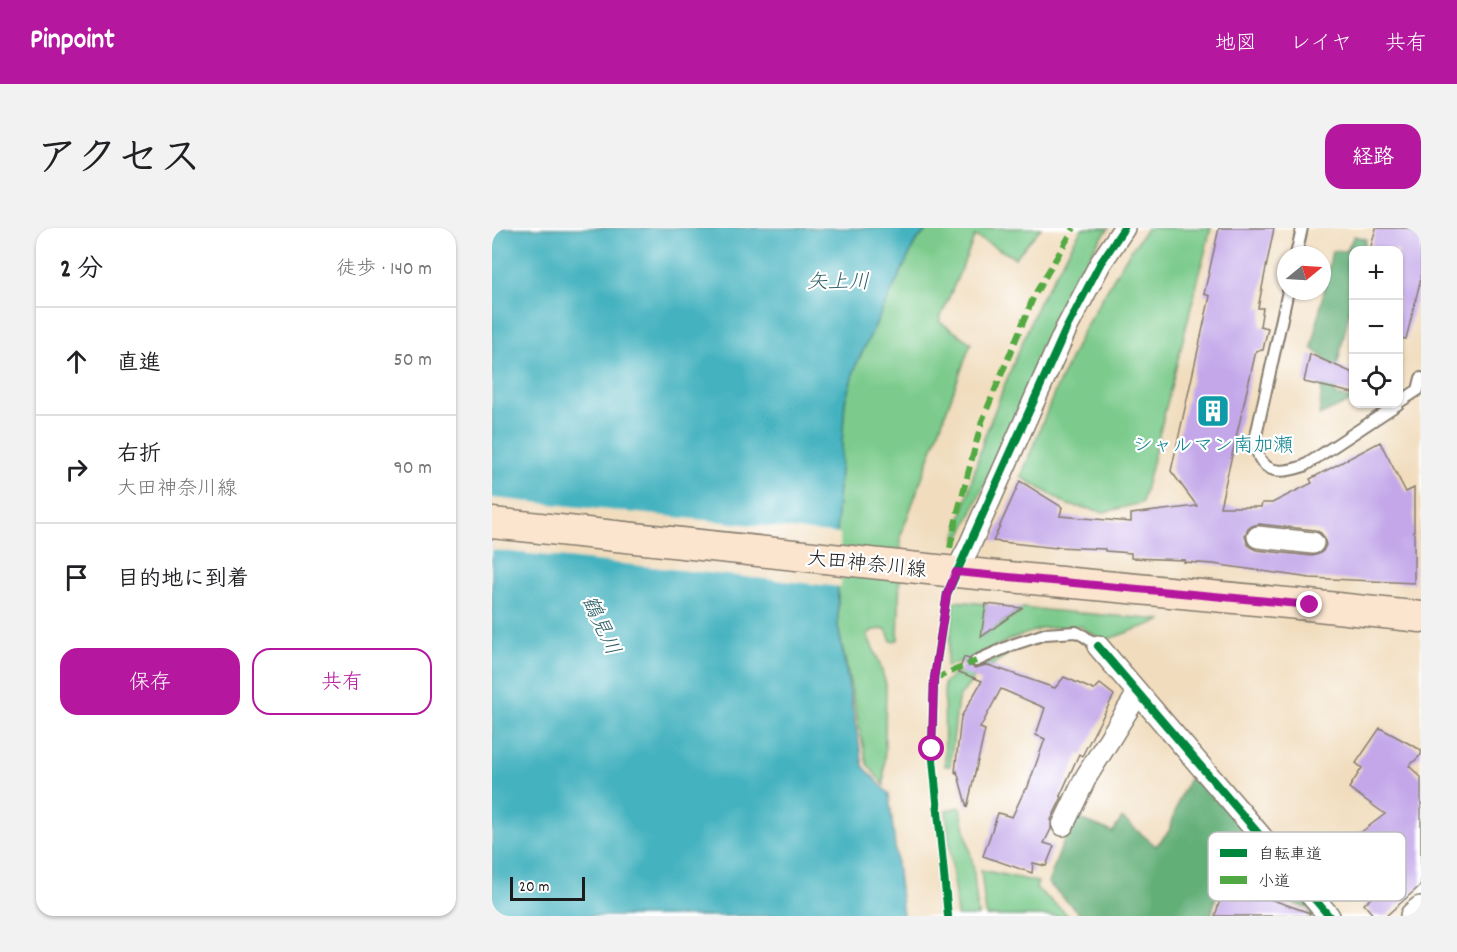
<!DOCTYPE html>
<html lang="ja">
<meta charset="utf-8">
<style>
:root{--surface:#fff;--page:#f2f2f2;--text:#202124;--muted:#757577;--line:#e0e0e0;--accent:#b5179e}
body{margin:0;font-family:Dekko,"Klee One",sans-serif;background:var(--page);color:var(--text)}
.controls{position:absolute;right:18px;top:18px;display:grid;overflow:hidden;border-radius:12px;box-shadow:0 2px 4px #0004}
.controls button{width:54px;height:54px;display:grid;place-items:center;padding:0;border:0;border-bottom:2px solid var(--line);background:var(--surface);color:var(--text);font:30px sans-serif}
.compass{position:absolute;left:785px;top:18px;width:54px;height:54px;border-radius:50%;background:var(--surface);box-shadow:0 2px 4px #0004;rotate:72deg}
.scale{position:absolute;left:18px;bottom:15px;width:75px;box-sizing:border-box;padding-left:6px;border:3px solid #1c1c1c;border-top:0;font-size:16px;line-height:21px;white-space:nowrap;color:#1c1c1c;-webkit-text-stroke:4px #fff;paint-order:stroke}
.stop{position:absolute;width:18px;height:18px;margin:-14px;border:4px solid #b5179e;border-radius:50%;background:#fff}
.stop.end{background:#b5179e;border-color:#fff;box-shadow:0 2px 6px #0008}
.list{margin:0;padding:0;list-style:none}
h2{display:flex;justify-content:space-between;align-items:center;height:78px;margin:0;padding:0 24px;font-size:26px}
h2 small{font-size:20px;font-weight:400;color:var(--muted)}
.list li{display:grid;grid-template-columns:39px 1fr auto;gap:18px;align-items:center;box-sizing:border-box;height:108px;padding:0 24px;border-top:2px solid var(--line)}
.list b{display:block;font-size:22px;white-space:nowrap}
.list p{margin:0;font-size:20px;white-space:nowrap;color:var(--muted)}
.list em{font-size:20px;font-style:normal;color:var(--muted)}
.actions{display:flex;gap:12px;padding:18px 24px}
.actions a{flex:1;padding:14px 0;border:2px solid var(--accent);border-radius:18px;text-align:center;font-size:21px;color:var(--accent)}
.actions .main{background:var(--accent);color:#fff}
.icon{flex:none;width:33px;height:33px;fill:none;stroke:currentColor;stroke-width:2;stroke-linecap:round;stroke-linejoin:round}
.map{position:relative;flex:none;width:929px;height:688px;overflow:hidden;border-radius:18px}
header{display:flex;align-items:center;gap:36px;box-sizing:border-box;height:84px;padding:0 30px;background:var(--accent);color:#fff}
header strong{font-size:28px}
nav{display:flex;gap:33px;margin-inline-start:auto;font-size:21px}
.intro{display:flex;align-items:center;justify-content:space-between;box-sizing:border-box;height:144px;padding:0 36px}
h1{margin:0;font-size:42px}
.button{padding:15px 27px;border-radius:18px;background:var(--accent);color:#fff;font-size:21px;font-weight:700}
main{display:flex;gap:36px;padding:0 36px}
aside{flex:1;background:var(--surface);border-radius:18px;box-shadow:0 2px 4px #0004}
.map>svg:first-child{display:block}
</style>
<header>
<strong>Pinpoint</strong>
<nav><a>地図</a><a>レイヤ</a><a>共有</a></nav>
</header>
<div class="intro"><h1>アクセス</h1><a class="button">経路</a></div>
<main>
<aside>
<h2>2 分<small>徒歩 · 140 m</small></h2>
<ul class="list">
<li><svg class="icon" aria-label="ahead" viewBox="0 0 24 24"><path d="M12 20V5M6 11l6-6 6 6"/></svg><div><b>直進</b></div><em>50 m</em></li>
<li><svg class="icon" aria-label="right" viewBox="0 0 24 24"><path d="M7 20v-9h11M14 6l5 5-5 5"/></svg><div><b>右折</b><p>大田神奈川線</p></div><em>90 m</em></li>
<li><svg class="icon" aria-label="arrive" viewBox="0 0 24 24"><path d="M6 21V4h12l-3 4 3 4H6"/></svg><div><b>目的地に到着</b></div></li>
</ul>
<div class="actions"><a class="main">保存</a><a>共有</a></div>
</aside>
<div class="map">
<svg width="929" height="688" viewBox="0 0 929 688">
<rect width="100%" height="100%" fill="#fff"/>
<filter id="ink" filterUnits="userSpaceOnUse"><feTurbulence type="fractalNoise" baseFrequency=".0167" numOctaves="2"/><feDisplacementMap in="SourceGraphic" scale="12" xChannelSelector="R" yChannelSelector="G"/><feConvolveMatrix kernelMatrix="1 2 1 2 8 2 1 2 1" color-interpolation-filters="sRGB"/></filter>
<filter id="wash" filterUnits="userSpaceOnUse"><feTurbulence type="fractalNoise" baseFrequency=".008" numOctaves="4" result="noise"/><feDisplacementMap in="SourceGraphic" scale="24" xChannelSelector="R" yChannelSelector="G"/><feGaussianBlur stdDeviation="1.35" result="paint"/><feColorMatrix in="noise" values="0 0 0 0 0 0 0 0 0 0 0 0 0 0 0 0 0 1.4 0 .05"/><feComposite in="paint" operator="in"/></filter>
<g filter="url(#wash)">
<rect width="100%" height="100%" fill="#f1ddbe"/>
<path fill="#7bcb8c" stroke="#4c7454" stroke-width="1.5" d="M437 0H549L523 30 483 8 447 93 479 115 409 307 406 412 399 413 394 401 381 402 375 407 386 431 394 456 392 557 375 536 346 398 345 286 353 173 364 137 424 13Z
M590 0H617L602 20 557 111 470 307 463 311 492 210 515 151 547 74Z
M655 0H719L650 275 613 284 576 277 529 249 561 168 591 103 631 34Z
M463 373 494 376 490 409 530 380 671 392 611 413 588 398 551 400 519 411 484 428 454 439Z
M515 424 516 426 481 451 466 471 458 538H453L452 455 462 447 486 440Z
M468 579 481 637 486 688H465L454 582Z
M489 642 546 654 544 660 577 688H494Z"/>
<path fill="#64af78" stroke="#40664a" stroke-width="1.5" d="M862 8 874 11 871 22H862L861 67 844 143 843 167 861 171V172L827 188 833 131 820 120 840 23H854Z
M701 542 828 688H817L818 681 784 670 787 658 746 646 742 658 728 654 719 688H590L556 655 581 588 621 604 630 590 664 618 677 603 687 572Z"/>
<path fill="#44b2bf" stroke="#30676e" stroke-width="1.5" d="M0 0H437L424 13 364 137 353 173 345 286 346 398 371 538 397 566 411 688H0Z"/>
<path fill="#f1ddbe" d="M0 270 348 306 349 359 0 322Z"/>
<g id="blocks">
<path fill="#c3a7e9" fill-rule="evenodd" d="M727 0H782L766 80H771L768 98 776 100 771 122 764 123 728 279H769L770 275H780L820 255 818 251 888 214 914 264 922 260V355L818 350 721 336 692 334 693 332 639 330V325L613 323V321L564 319V320L501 313 528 253 570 279 568 288 639 294V286L705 278 679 243 718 68 712 66ZM767 296 823 302 829 305 832 309 834 317 831 323 827 326 820 328 764 322 758 319 755 315 753 307 756 301 760 298Z
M884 0H929V50L914 111 906 110V22H878Z
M818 126 861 145V165L812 154Z
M494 376 530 380 489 409Z
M472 429 477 431V437L483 440 494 437 499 438 563 460 572 449 602 462 608 456 622 467 590 528 587 526 568 568 570 569 559 592V601L552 615 562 618 554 638 541 635 540 645 491 628 506 585 520 589 533 561H535L553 511 544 507 553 480 509 461 488 500 493 502 475 580 465 543 464 545 463 544 469 489 490 453 467 444Z
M888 500 929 522V527L917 538 929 549V657L894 688H882L872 676 897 655 860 611 893 586 857 560 870 540 864 535Z
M748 651 781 662 778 671 818 685 817 688H723L732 659 745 662Z"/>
</g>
</g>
<g filter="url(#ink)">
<use href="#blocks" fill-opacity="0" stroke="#867c6d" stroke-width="1.5"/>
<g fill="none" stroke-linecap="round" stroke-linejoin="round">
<defs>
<path id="service" d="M804 27 810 0
M796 63 763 212C765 217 765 226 768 231 778 248 797 243 812 238L906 176
M906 175 926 162 929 150
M484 433 520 417 553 406 584 404 592 408 606 418"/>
<path id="minor" d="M766 309 821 315
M464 344 476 321 574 101 608 36 632 0
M606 418 837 688
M571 597 594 549 646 465"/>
<path id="tertiary" d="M922 688 929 682"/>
<path id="secondary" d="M0 295 464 344 817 377 929 389"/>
</defs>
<use href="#service" stroke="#867c6d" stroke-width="14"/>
<use href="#minor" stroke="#867c6d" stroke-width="24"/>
<use href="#tertiary" stroke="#867c6d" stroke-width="30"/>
<use href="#secondary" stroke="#867c6d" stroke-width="33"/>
<use href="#service" stroke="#fff" stroke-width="10"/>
<use href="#minor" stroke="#fff" stroke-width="21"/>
<use href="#tertiary" stroke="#fff" stroke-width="27"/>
<use href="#secondary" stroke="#fbe5cf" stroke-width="30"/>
<path stroke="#52a943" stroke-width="6" stroke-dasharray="12 6" stroke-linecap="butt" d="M458 320 466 283 490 193 542 68 582 0
M442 451 484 433"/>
<defs>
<path id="cycleway" d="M606 418 837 688
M456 688 440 521 442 451 455 366 574 101 608 36 632 0"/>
</defs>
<use href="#cycleway" stroke="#fff" stroke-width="11"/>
<use href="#cycleway" stroke="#00873e" stroke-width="8"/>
</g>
</g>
<g fill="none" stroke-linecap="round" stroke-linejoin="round" filter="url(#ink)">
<path stroke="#b5179e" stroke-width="8" d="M440 521 442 450 455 366 464 344 818 377"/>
</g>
<defs>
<symbol id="building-square" viewBox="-11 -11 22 22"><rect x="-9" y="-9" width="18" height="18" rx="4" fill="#0f9aa8" stroke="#fff"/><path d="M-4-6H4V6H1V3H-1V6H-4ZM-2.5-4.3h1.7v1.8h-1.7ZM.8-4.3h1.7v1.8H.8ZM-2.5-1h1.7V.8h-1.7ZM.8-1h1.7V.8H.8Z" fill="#fff"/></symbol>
</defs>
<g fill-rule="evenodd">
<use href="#building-square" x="702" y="164" width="38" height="38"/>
</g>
<g text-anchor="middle" stroke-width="4.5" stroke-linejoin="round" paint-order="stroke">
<g font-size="20" fill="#0d838f" stroke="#fff">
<text x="721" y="223">シャルマン南加瀬</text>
</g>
<g font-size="20" fill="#1c1c1c" stroke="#fff">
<text transform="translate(375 335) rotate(6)" y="7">大田神奈川線</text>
</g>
<g font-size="21" font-style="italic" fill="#2e6065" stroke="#fff">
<text x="346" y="60">矢上川</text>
<text transform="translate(110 397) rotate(65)" y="7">鶴見川</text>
</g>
</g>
<rect x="716" y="604" width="198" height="69" rx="9" fill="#fff" stroke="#bbb" stroke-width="1.5"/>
<rect x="728" y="621" width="27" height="8" fill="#00873e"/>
<rect x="728" y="648" width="27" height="8" fill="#52a943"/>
<g font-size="16" fill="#1c1c1c">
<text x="766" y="631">自転車道</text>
<text x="766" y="658">小道</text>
</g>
</svg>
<div class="controls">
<button>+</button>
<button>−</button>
<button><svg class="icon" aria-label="locate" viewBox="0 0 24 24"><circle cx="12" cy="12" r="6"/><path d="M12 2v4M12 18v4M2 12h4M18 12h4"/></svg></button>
</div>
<svg class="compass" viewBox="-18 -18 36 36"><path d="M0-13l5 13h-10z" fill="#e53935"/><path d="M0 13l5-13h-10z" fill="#757577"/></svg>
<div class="scale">20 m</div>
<div class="stop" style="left:440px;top:521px"></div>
<div class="stop end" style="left:818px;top:377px"></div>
</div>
</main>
